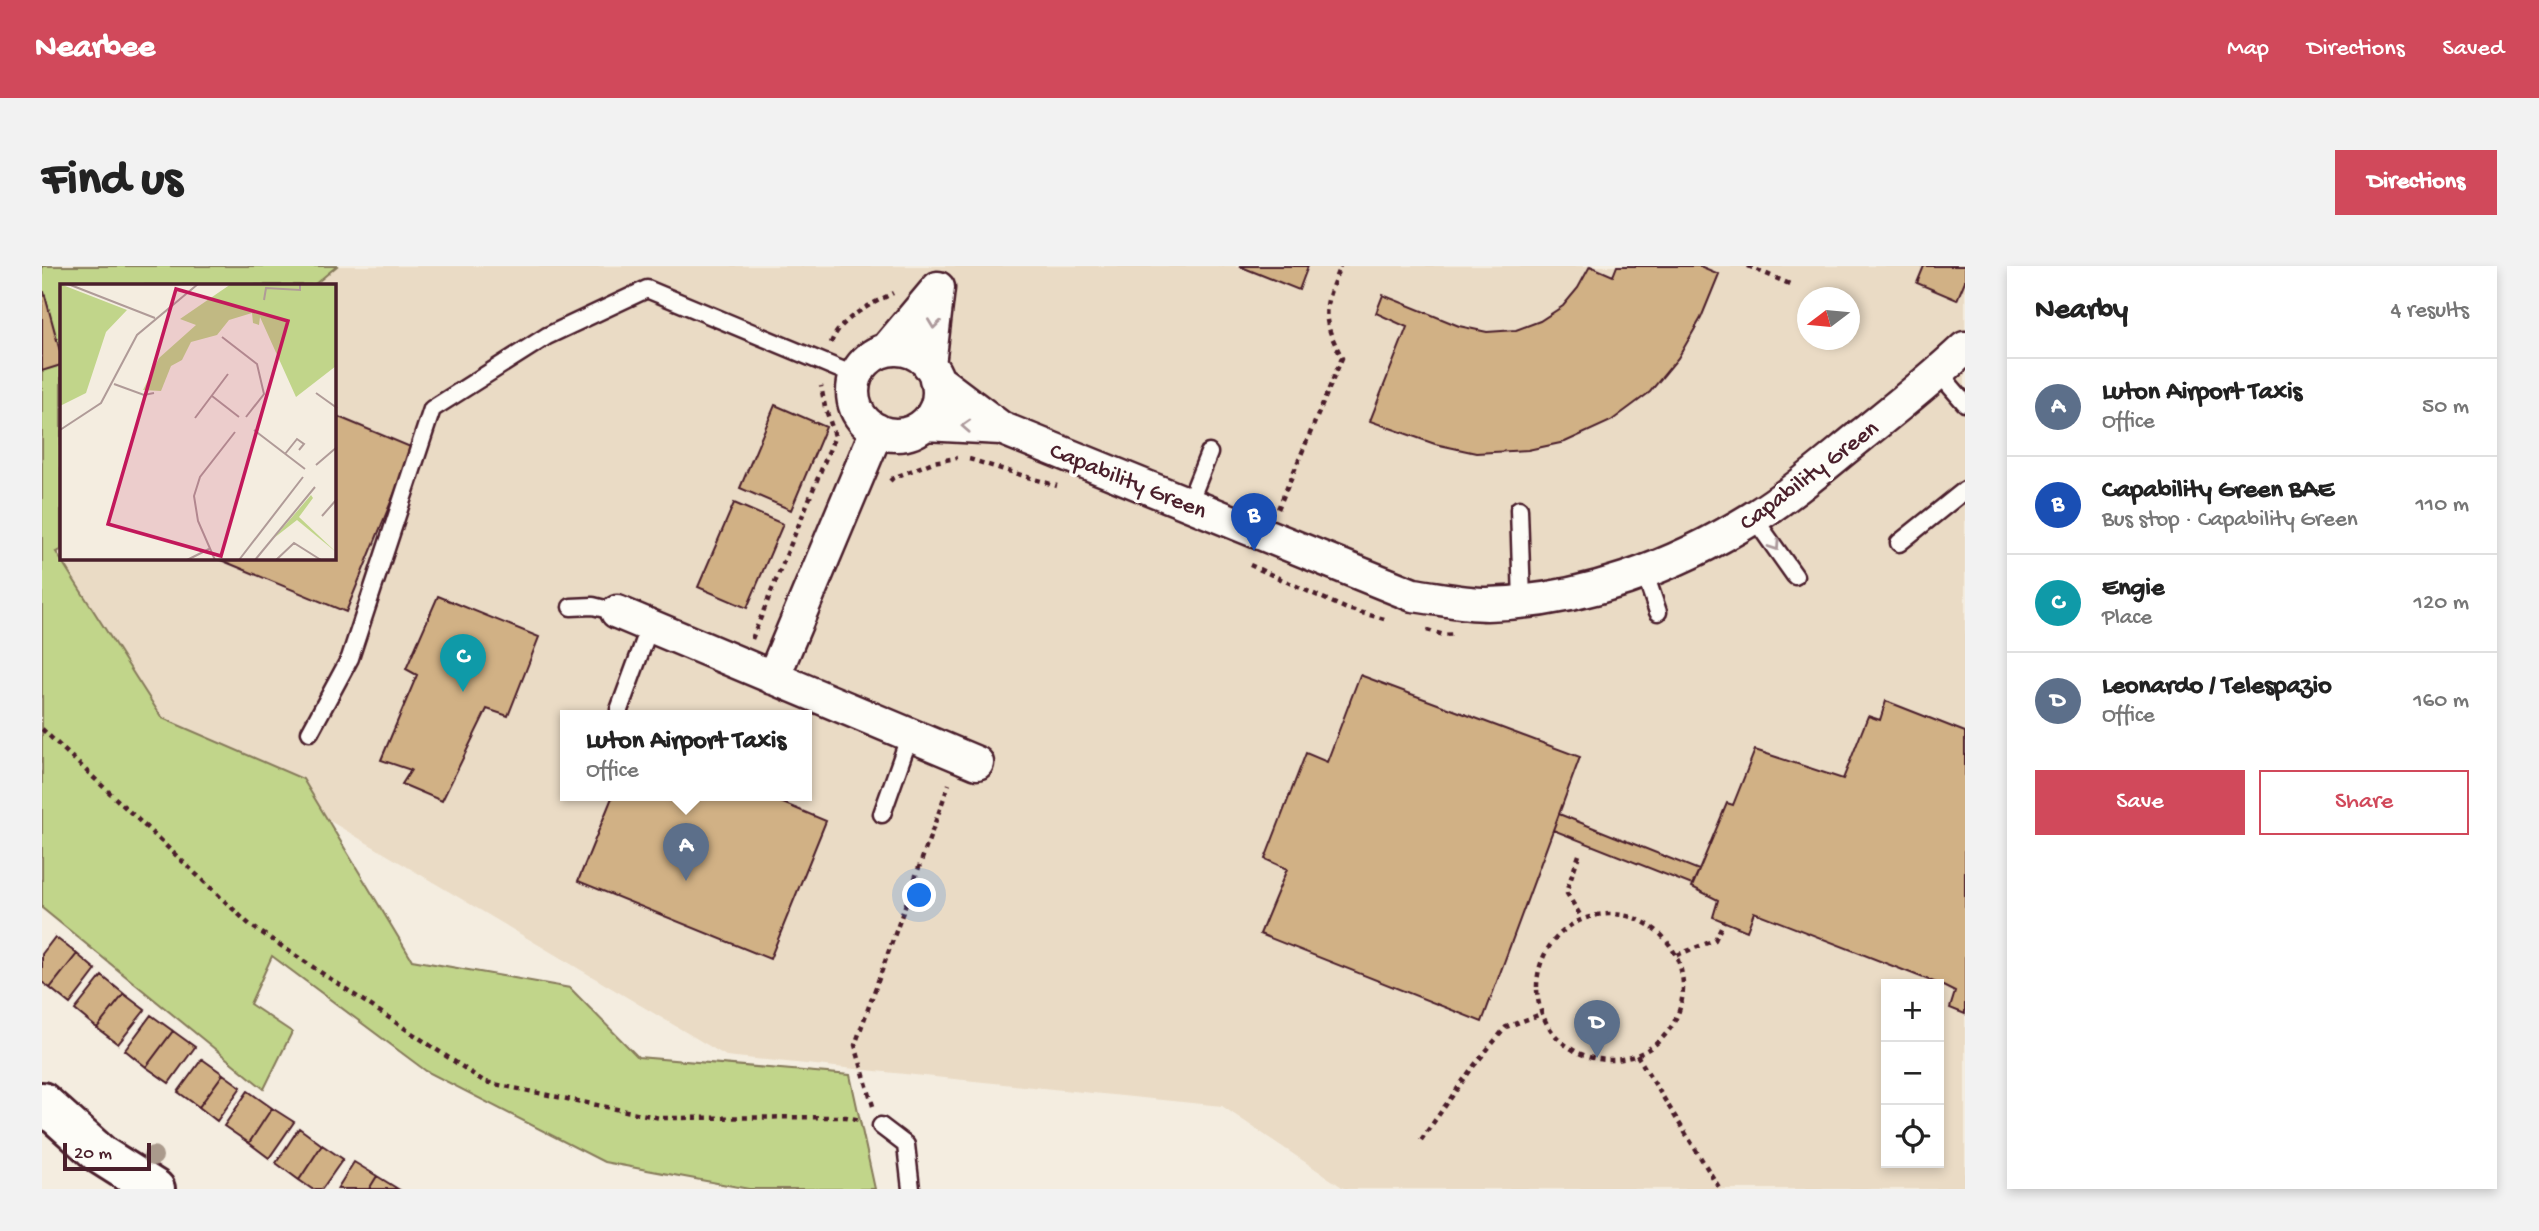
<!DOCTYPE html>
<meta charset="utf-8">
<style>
:root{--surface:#fff;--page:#f2f2f2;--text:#222;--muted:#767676;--line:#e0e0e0;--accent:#d1495b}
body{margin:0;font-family:"Gochi Hand",sans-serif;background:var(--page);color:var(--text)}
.controls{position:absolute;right:21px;bottom:21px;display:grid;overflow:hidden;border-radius:0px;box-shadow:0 4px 10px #0003}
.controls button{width:63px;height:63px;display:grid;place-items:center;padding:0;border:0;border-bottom:2px solid var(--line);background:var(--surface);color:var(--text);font:35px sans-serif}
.compass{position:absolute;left:1755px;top:21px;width:63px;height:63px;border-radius:50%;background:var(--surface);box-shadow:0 4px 10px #0003;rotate:254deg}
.scale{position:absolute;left:21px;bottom:18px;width:88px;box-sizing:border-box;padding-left:7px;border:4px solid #4a1f2b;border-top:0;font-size:19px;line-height:24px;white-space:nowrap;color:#4a1f2b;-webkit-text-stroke:5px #fdfcf7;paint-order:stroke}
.you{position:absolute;left:878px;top:630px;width:24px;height:24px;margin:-18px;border:5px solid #fff;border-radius:50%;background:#1a73e8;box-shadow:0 0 0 10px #1a73e833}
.badge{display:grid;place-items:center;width:46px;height:46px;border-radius:50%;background:var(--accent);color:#fff;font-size:23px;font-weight:700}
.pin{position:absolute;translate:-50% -58px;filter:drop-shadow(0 2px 4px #0008)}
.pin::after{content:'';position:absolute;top:37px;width:24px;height:21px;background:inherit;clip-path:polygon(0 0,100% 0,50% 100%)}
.popup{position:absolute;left:518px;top:444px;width:252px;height:91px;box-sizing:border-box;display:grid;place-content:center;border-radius:0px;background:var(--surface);filter:drop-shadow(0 2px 5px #0005);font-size:23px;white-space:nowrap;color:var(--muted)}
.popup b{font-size:26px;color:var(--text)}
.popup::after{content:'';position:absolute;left:50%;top:100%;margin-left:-14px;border:14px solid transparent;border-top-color:var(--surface)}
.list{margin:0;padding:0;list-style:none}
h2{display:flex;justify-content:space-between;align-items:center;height:91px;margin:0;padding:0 28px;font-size:30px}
h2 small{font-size:23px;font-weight:400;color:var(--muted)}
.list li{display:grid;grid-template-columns:46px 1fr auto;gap:21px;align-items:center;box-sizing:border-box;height:98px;padding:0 28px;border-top:2px solid var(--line)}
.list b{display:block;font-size:26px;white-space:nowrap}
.list p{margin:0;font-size:23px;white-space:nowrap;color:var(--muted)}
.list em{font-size:23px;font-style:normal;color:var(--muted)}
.actions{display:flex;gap:14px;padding:21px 28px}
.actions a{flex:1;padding:16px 0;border:2px solid var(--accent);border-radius:0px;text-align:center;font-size:24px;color:var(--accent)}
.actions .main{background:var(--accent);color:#fff}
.icon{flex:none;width:38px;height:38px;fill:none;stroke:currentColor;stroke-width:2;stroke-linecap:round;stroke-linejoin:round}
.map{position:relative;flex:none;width:1923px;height:923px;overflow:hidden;border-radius:0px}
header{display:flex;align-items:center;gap:42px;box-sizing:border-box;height:98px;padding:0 35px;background:var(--accent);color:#fff}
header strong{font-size:33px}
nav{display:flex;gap:38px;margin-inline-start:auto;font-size:24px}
.intro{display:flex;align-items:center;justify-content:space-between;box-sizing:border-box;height:168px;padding:0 42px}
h1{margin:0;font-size:49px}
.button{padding:18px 32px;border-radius:0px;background:var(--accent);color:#fff;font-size:24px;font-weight:700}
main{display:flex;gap:42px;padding:0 42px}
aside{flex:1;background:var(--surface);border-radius:0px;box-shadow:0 4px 10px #0003}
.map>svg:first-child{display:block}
</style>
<header>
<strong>Nearbee</strong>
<nav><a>Map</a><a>Directions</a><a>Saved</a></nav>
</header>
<div class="intro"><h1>Find us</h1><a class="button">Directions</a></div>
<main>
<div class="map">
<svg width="1923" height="923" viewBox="0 0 1923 923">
<rect width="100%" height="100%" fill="#f4ede0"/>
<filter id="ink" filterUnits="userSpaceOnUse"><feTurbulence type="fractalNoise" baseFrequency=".0143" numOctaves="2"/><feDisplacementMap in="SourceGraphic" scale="14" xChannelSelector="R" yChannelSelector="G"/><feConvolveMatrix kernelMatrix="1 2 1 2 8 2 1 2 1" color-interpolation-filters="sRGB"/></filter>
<g filter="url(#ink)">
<path fill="#eadbc5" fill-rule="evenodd" d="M0 0H1923V923H1303L1180 840 684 790 266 542 0 401ZM19 19H292V292H19ZM1766 32H1808V74H1766ZM523 449H765V529H523ZM1844 718H1897V897H1844Z"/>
<path fill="#c1d58a" stroke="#867a5a" stroke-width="2" d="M0 0H295L272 19H19V284L14 286 120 452 261 513 370 694 528 722 596 791 808 809 833 923H707L562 896 384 805 230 690 208 738 250 766 222 823 0 642Z"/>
<path fill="#d1b185" stroke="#4a1f2b" stroke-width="2" d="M1197 0H1266L1257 24Z
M1548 0 1571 10 1575 0H1658L1677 8 1659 52 1636 92 1608 126 1569 155 1523 176 1486 184 1434 187 1393 178 1328 155 1365 61 1334 47 1341 29 1417 60 1445 66 1474 64 1498 55 1521 40 1536 22Z
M1882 0H1923V15L1915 34 1875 17Z
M0 26H2L19 89V99L0 105Z
M733 139 784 161 749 244 698 222Z
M292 149 371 182 304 346 174 292H292Z
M692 237 741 258 705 342 656 321Z
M396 330 497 371 466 450 445 443 400 535 360 518 369 504 339 494 375 409 364 403Z
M1318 409 1538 491 1440 756 1218 668 1245 603 1223 593 1264 487 1285 496Z
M1844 435 1923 466V748L1908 742 1913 726 1897 718 1712 646 1705 665 1671 651 1676 634 1650 621 1685 537 1691 539 1713 484 1801 513 1826 450 1838 454Z
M571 529H722L784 555 728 693 536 615Z
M1517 548 1657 604 1650 619 1511 564Z
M13 671 35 688 8 722 0 716V688Z
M35 688 54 704 28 738 8 722Z
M60 710 82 728 55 762 33 744Z
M82 728 103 744 76 778 55 762Z
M109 749 131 765 104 801 83 784Z
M131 765 153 781 127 817 104 801Z
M160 793 181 808 157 841 136 826Z
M181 808 199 821 175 855 157 841Z
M206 825 230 842 207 877 182 860Z
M230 842 252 856 227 892 207 877Z
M257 862 280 879 257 914 234 897Z
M280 879 301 893 280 923H270L257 914Z
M312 896 335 910 327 923H295Z
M335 910 356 923H327Z"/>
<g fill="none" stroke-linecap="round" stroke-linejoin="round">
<defs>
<path id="lane" d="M1897 107 1923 137
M1147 237 1167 187
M1477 243 1480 335
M1712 252 1753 310
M1857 277 1923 224
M1602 305 1616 346
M529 341 551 340 575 346
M577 444 608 360
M268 466 308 392 390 143 505 70 605 23 814 110
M840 548 868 469
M839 860 864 879 869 923"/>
<path id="street" d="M811 126a43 43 0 1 1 86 0a43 43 0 1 1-86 0Z
M844 84 896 22 887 99
M883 158 959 162 894 113
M959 162 1371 329C1395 332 1421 338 1445 338 1539 336 1632 301 1711 252 1750 228 1785 197 1821 168 1856 140 1890 113 1923 82
M575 346 935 497
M731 412 835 164"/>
<path id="secondary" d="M0 836 59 889 113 923"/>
</defs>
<use href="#lane" stroke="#4a1f2b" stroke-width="21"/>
<use href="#street" stroke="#4a1f2b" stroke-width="37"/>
<use href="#secondary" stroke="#4a1f2b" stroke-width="44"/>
<path stroke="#4a1f2b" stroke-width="4.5" stroke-dasharray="5 5" stroke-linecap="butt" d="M1706 0 1750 19
M789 77C798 52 828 39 851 27
M927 193 1015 220
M848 215 851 212 891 196 915 192
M1236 243 1300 92C1278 49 1281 44 1298 0
M1208 299 1305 343 1346 354
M1385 364 1402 369 1414 368
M710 373 793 170 783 141 779 120
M0 463 208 659 443 816 618 852 804 851 818 854
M1537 589 1524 626 1540 652
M1495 721a73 73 0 1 1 146 0a73 73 0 1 1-146 0Z
M1635 689 1673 674 1682 655
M1595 789 1678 923
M831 840 813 779 907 518
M1379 874 1430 802 1464 761 1499 748"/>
<use href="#lane" stroke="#fdfcf7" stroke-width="16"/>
<use href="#street" stroke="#fdfcf7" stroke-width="32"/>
<use href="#secondary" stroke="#fdfcf7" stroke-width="38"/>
</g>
<circle fill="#aa9a8c" cx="111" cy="890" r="10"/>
<defs><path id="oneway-chevron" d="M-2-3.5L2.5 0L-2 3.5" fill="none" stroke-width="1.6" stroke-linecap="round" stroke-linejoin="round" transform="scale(1.75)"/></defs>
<g stroke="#ac999b">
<use href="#oneway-chevron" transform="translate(892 58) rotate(97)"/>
<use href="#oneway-chevron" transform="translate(924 160) rotate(-177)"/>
<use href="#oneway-chevron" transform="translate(1733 280) rotate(56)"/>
</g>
</g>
<g text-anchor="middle" stroke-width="7" stroke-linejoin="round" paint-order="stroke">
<g font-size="24" fill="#4a1f2b" stroke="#fdfcf7">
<text transform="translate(1766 208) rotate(-37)" y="8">Capability Green</text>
<text transform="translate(1087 213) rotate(22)" y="8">Capability Green</text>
</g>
</g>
<g transform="translate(18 18)">
<rect width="276" height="276" fill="#f4ede0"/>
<path d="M0 0 67 26 46 48 26 109 0 122ZM171 0H276V82L236 113 200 33 199 41 193 39 192 29 169 36 157 51 131 58 122 76 111 82 101 107 83 106 99 74 136 41 120 35ZM251 211 253 214 239 233 276 268 237 236 214 254Z" fill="#c1d58a"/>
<path fill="none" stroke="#b09b98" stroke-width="2" d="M8 0 95 34M204 16 206 4 240 6V0M162 53 197 80 204 110 186 133M54 100 84 111 94 109M256 109 277 124M152 112 179 133M135 134 168 90M0 146 41 119 77 51 138 0M194 146 245 185M225 170 237 155 244 160 239 166M256 181 277 163M262 232 277 215M127 276 149 265M155 276 138 237 134 212 140 193 175 148M179 276 243 193M195 276 255 203M216 276 234 259 261 276"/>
<path fill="#c2185b" fill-opacity="0.15" stroke="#c2185b" stroke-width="3.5" d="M116 5 228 37 161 272 48 240Z"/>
<rect width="276" height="276" fill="none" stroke="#4a1f2b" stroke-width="3.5"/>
</g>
</svg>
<div class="controls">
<button>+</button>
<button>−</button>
<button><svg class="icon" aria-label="locate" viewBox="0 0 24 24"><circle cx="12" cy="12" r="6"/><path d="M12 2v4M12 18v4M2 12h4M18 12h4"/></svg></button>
</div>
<svg class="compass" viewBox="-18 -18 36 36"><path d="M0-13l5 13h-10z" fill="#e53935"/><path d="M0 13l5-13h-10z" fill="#767676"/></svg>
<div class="scale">20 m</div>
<div class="you"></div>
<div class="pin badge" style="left:644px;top:615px;background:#5c6f8a">A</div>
<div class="popup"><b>Luton Airport Taxis</b>Office</div>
<div class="pin badge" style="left:1212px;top:285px;background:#1a4fb4">B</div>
<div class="pin badge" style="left:421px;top:426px;background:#0f9aa8">C</div>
<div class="pin badge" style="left:1555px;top:792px;background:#5c6f8a">D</div>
</div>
<aside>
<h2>Nearby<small>4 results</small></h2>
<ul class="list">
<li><span class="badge" style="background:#5c6f8a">A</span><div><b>Luton Airport Taxis</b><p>Office</p></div><em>50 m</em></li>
<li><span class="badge" style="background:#1a4fb4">B</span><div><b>Capability Green BAE</b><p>Bus stop · Capability Green</p></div><em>110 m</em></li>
<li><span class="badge" style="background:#0f9aa8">C</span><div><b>Engie</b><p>Place</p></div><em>120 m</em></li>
<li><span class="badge" style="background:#5c6f8a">D</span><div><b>Leonardo / Telespazio</b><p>Office</p></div><em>160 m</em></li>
</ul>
<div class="actions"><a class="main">Save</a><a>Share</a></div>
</aside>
</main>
